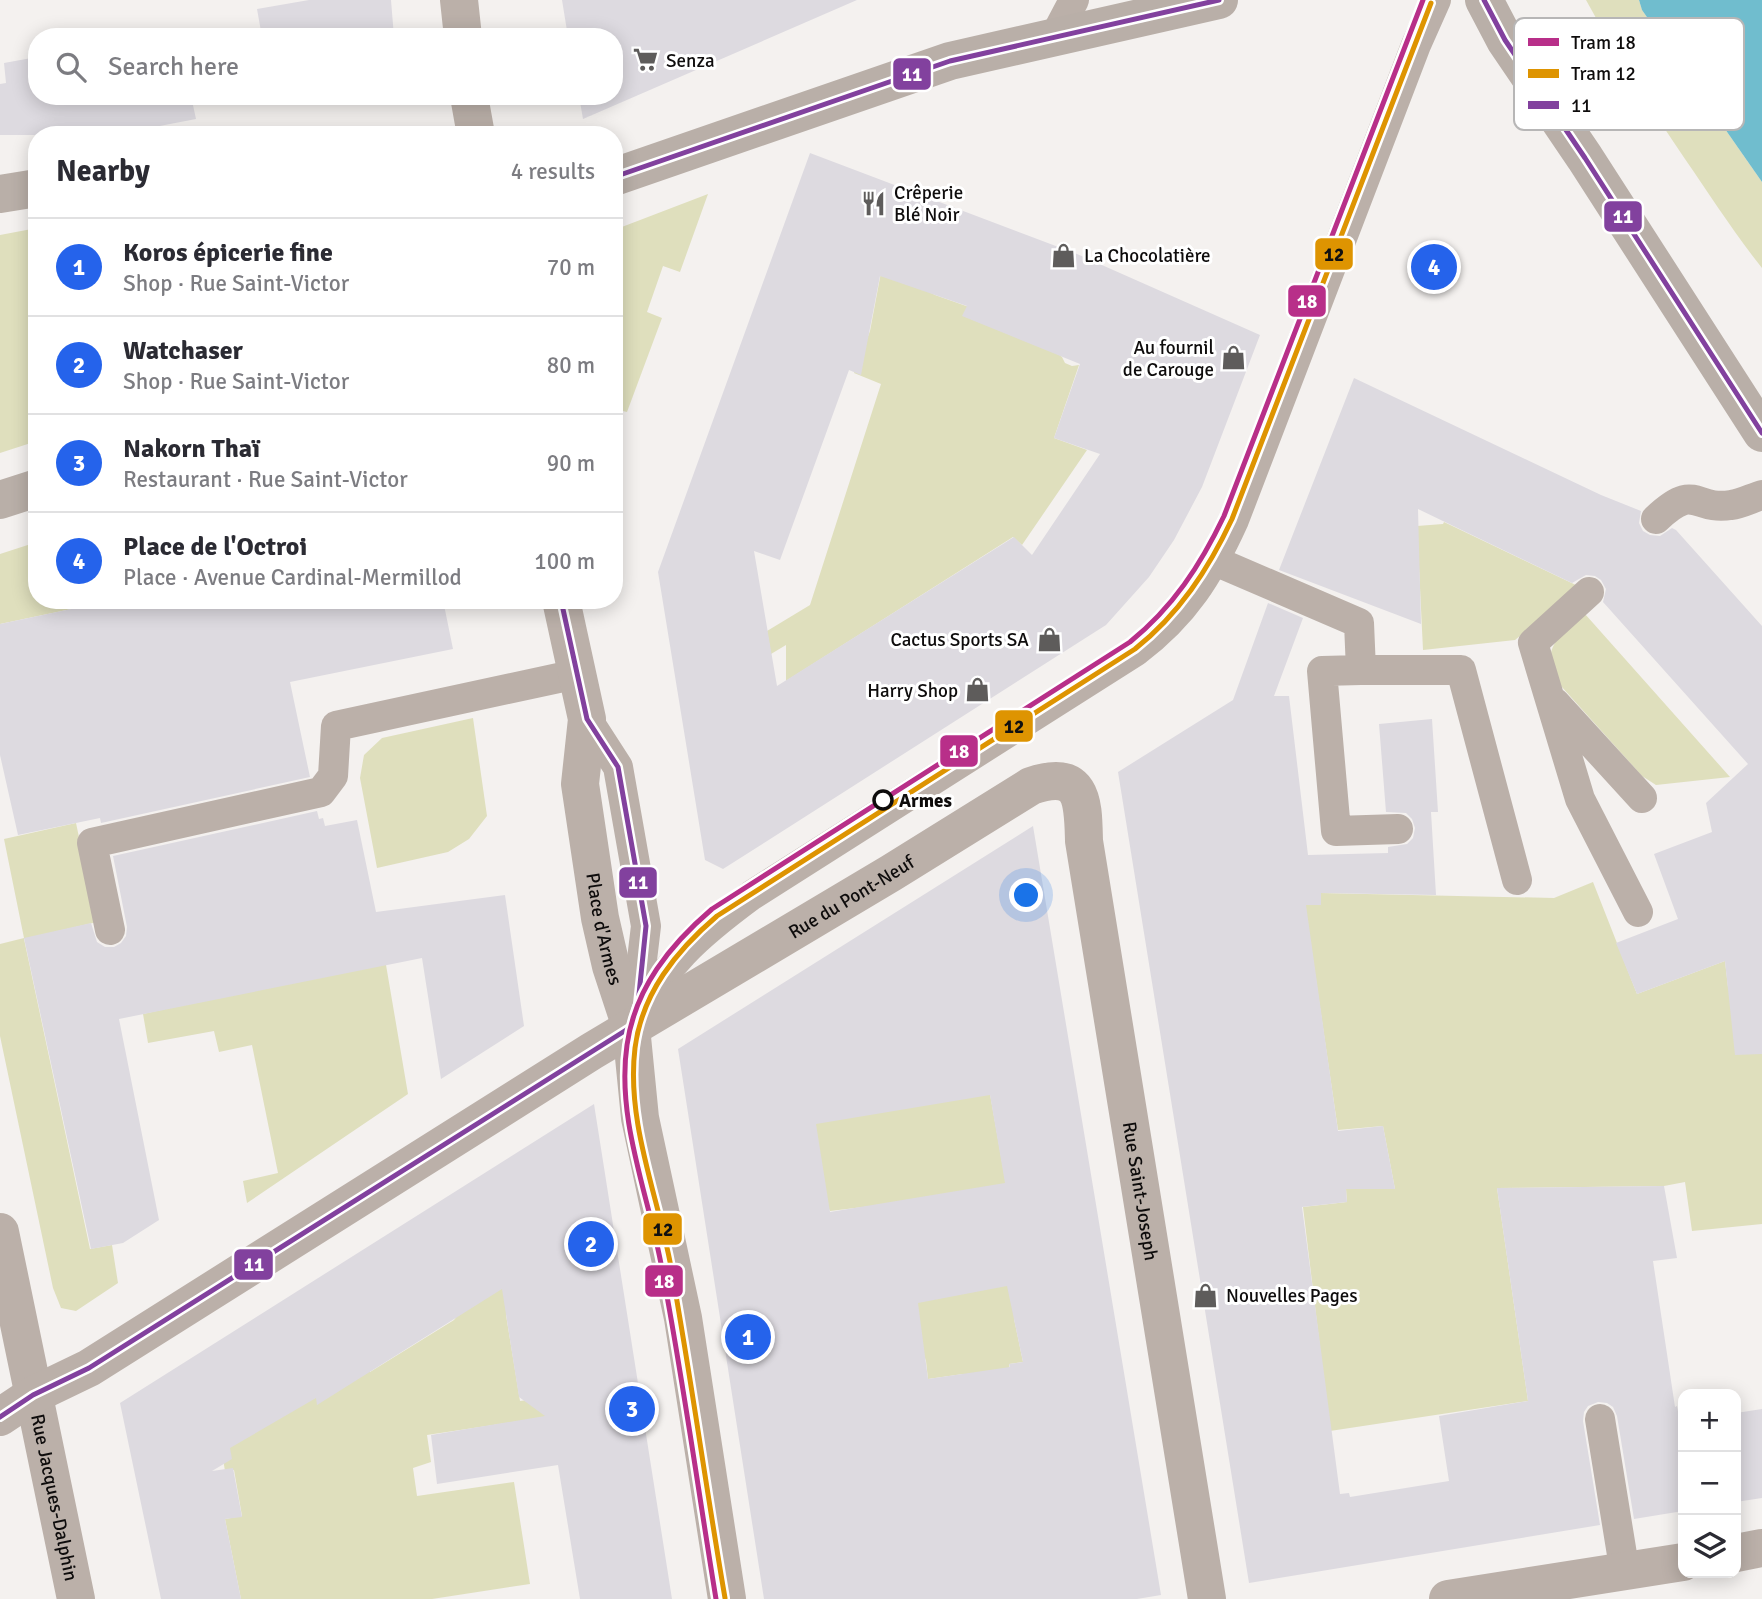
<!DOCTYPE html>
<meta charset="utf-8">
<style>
:root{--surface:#fff;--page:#f7f7f7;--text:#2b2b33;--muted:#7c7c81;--line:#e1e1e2;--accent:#2563eb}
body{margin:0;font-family:Signika,sans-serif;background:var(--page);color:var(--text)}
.controls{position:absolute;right:21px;bottom:21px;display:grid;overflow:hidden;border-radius:14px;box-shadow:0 4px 18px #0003}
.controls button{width:63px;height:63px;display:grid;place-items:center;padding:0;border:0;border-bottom:2px solid var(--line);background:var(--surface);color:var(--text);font:35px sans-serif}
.you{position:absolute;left:1027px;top:896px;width:24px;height:24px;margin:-18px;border:5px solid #fff;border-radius:50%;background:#1a73e8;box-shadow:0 0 0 10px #1a73e833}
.badge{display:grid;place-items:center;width:46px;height:46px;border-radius:50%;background:var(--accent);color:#fff;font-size:23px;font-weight:700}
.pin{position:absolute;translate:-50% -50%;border:4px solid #fff;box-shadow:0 2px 7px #0006}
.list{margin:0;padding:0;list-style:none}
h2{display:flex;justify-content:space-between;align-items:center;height:91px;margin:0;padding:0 28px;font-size:30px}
h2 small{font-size:23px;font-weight:400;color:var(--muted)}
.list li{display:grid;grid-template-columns:46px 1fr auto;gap:21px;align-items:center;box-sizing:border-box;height:98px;padding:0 28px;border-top:2px solid var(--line)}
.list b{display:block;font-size:26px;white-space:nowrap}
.list p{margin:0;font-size:23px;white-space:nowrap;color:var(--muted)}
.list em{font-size:23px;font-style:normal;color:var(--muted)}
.icon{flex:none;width:38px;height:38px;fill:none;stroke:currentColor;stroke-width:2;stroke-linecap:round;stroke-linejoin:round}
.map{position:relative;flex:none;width:1762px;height:1599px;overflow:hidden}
.search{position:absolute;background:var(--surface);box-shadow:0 4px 18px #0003;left:28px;top:28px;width:595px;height:77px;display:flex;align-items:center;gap:18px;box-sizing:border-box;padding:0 24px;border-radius:28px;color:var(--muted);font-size:26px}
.panel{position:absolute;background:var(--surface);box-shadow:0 4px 18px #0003;left:28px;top:126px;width:595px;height:483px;border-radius:28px}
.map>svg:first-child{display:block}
</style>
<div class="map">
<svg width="1762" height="1599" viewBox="0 0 1762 1599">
<rect width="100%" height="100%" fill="#f4f1ef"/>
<path fill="#dfdfbd" d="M1586 0H1639L1642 10 1762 182V268C1734 233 1710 195 1685 159 1650 107 1616 55 1586 0Z
M708 194 680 272 663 266 647 312 662 318 627 412 614 409V230Z
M37 228V441L0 453V235Z
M882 267 935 295 1026 327 1062 357 1065 363 1072 366 1079 365 1054 438 1087 450 1022 545 1013 537 786 681V645L771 654 767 631 810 605 881 384 854 373 870 331Z
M1444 522 1580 587 1515 640 1423 650 1417 526 1443 524Z
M37 542V600H114L0 624V554Z
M1585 614 1730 777 1656 785 1642 776 1552 676C1544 643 1562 634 1585 614Z
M473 718 487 816 469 839 448 852 377 868 360 778 364 755 382 738Z
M76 823 97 922 24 939 90 1249 112 1245 118 1283 76 1311 61 1308 53 1288 0 1036V944L24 938 4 839Z
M1593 882 1637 994 1725 961 1728 987 1762 983V1224L1692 1231 1685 1182 1664 1186 1497 1188 1528 1401 1330 1431 1303 1207 1347 1202 1346 1189H1395L1383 1126 1338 1130 1305 905H1320L1321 893 1554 898Z
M385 959 408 1094 247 1203 243 1181 278 1173 252 1045 219 1052 214 1031 148 1043 143 1014Z
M765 1080 990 1094 1029 1315 1014 1319 1023 1362 1009 1364 1019 1427 963 1374 928 1379 926 1361 872 1206 830 1211Z
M531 1219 506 1315 520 1401 543 1398 546 1417 427 1435 431 1462 413 1468 417 1496 514 1482 530 1584 432 1599H241L225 1519 242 1516 234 1470 225 1471 223 1459 228 1447 364 1362 370 1372 454 1320Z"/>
<path fill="#70bdce" d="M1639 0H1762V182L1642 10Z"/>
<path fill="#dddae0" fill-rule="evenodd" d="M309 0H391L394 37H262L257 9Z
M562 0H857L583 119 579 96H614V37H568Z
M37 57V96H191L196 119 113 135H0V84L6 83 4 63Z
M272 96H322L273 105Z
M810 153 1077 254 1260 335 1202 487 1174 540 1149 577 1106 625 723 869 705 860 658 572ZM880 276 967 306 962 316 1080 364 1054 438 1100 454 1032 555 1014 537 777 686 754 551 780 560 849 370 861 375Z
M1354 378 1601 495 1641 511 1639 523 1643 531 1650 535 1660 536 1672 528 1676 530 1762 626V1054L1735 1055 1725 961 1637 994 1616 943 1678 919 1654 854 1712 832 1706 803 1748 764 1603 602 1606 589 1601 580 1595 576 1586 575 1572 583 1418 509 1421 624 1279 570Z
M114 600H443L453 649 290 682 310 777 101 823 100 818 18 835 0 755V624Z
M1268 603 1303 618 1274 696H1289L1308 855 1388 853V847L1407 844 1413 838 1415 828 1412 819 1406 813 1386 812 1379 724 1432 719 1438 812H1431L1436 895 1321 893V905H1306L1338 1131 1383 1126 1395 1189H1346L1347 1202 1302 1207 1340 1494 1349 1493 1350 1497 1449 1481 1439 1416 1528 1401 1497 1188 1664 1186 1677 1258 1653 1261 1675 1407 1677 1406 1680 1422H1683V1511L1634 1519 1617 1416 1613 1407 1607 1403 1598 1402 1588 1406 1584 1412 1583 1421 1600 1525 1249 1583 1118 772 1233 700Z
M317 811 319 819 323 818 325 826 357 820 376 912 505 895 524 1026 441 1079 422 958 119 1019 159 1220 123 1243 91 1249 24 938 91 923 97 942 105 947H114L121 943 126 936 127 927 113 856Z
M1033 826 1161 1595 1137 1599H764L678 1049ZM990 1095 1005 1183 830 1212 816 1124ZM1007 1286 1023 1362 1009 1364 1010 1367 928 1379 918 1303Z
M594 1104 672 1599H580L558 1465 437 1484 431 1435 545 1416 519 1397 502 1289 317 1405 316 1398 230 1448 232 1459 212 1471 233 1468 242 1517 225 1519 241 1599H161L120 1403Z
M1762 1409V1498L1736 1502V1413Z"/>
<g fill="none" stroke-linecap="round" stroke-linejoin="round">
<path stroke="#bbb0a9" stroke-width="30" d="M1055 36 1074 0
M1656 519C1696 481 1693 511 1731 505 1741 504 1752 498 1762 495
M1215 561 1359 623 1361 670H1461L1517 880
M1589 592 1533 643 1580 799 1638 912
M1361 670 1322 671 1336 831 1398 829
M1555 703 1642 798
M587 719 618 767 646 926 636 1010
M110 930 92 843 321 792 333 776 336 726 577 674
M631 1027C665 964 695 937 752 895L1136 651C1185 614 1209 575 1234 520L1416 45 1436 0
M1600 1419 1625 1573"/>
<g stroke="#bbb0a9" stroke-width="38">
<path d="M459 0 463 37"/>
<path d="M469 96 476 135"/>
<path id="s1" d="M561 600 587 719 580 784 600 918 611 966 631 1027 640 1118 683 1318 727 1599"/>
<path id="s2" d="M0 1232 76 1599"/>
<path id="s3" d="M0 1417 33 1395 89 1368 592 1051 891 873 1031 786C1084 768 1083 802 1084 841L1207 1599"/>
<path d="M1736 1553 1762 1548"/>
<path d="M1448 1599 1683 1562"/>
</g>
<path stroke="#b9afa8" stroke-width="38" d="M1484 0 1505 40 1585 158 1762 433
M614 177 950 61 1219 0
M0 194 37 188
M0 500 37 488"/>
<defs>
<path id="bus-1" d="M1484 0 1505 40 1585 158 1762 433
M614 177 950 61 1219 0
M0 1417 33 1395 89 1368 631 1027 638 1004 646 926 618 767 587 719 561 600"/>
</defs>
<use href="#bus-1" stroke="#fff" stroke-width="10"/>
<use href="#bus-1" stroke="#82419e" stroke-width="5"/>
<defs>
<path id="tram-1" d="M716 1599C698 1489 683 1379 662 1269 649 1196 616 1120 627 1045 635 988 670 945 712 909L1130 642C1173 607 1200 566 1224 516L1423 0"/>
<path id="tram-2" d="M725 1598C706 1488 691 1377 671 1267 658 1196 626 1122 635 1048 642 993 676 951 717 916L1135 649C1179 614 1208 570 1232 519L1431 3"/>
</defs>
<use href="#tram-1" stroke="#fff" stroke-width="10"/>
<use href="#tram-2" stroke="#fff" stroke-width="10"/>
<use href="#tram-1" stroke="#b82f89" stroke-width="5"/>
<use href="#tram-2" stroke="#de9401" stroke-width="5"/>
</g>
<defs>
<symbol id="supermarket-bare" viewBox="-9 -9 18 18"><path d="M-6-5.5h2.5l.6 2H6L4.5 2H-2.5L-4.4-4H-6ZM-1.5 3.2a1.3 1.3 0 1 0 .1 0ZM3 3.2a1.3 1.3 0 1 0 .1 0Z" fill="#5e5c5b" stroke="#fff" stroke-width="2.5" paint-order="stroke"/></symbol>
<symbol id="restaurant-bare" viewBox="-9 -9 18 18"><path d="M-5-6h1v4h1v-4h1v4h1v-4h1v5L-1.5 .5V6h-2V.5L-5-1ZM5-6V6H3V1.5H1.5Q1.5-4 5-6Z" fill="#5e5c5b" stroke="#fff" stroke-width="2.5" paint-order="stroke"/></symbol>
<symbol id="shop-bare" viewBox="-9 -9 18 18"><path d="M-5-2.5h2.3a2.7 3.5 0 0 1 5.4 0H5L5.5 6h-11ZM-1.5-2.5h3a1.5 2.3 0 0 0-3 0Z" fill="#5e5c5b" stroke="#fff" stroke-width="2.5" paint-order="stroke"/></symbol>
</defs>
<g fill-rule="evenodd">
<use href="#supermarket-bare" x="628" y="42" width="35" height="35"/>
<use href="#restaurant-bare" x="856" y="186" width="35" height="35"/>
<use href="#shop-bare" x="1046" y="238" width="35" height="35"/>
<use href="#shop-bare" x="1216" y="340" width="35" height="35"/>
<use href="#shop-bare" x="1032" y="622" width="35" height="35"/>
<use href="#shop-bare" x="960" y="672" width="35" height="35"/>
<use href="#shop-bare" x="1188" y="1278" width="35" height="35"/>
</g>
<circle fill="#fff" stroke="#0e0c0c" stroke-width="3.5" cx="883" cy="800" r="9"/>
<g text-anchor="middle" stroke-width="6" stroke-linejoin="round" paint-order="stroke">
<g font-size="19" fill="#0e0c0c" stroke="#fff" text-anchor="start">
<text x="666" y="67">Senza</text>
<text x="894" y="199">Crêperie<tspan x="894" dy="22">Blé Noir</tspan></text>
<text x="1084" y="262">La Chocolatière</text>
<text x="1214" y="354" text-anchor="end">Au fournil<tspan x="1214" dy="22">de Carouge</tspan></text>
<text x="1029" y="646" text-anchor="end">Cactus Sports SA</text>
<text x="958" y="697" text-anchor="end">Harry Shop</text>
<text x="1226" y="1302">Nouvelles Pages</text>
</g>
<g font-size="19" font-weight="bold" fill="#0e0c0c" stroke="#fff" text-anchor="start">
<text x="899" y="807">Armes</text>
</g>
<g font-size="19" fill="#0e0c0c" stroke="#fff">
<text dy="7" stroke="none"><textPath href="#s3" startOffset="998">Rue du Pont-Neuf</textPath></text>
<text dy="7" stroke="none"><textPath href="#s1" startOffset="334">Place d'Armes</textPath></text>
<text dy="7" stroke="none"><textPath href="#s3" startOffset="1664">Rue Saint-Joseph</textPath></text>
<text dy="7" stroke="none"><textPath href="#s2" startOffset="271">Rue Jacques-Dalphin</textPath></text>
</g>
</g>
<rect x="1514" y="18" width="230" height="112" rx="10" fill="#fff" stroke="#b7b6b6" stroke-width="2"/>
<rect x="1528" y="38" width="31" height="8" fill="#b82f89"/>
<rect x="1528" y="69" width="31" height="9" fill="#de9401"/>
<rect x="1528" y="101" width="31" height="8" fill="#82419e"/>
<g font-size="19" fill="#0e0c0c">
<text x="1571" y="49">Tram 18</text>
<text x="1571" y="80">Tram 12</text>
<text x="1571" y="112">11</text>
</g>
<g stroke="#fff" stroke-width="2.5">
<rect x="892" y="57" width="40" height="34" rx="7" fill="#82419e"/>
<rect x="1603" y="200" width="40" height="33" rx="7" fill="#82419e"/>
<rect x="1314" y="237" width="40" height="34" rx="7" fill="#de9401"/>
<rect x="1287" y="284" width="40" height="34" rx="7" fill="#b82f89"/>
<rect x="994" y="709" width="40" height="34" rx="7" fill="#de9401"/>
<rect x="939" y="734" width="40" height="34" rx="7" fill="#b82f89"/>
<rect x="618" y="866" width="40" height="33" rx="7" fill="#82419e"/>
<rect x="642" y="1212" width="41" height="34" rx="7" fill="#de9401"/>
<rect x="233" y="1248" width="41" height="33" rx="7" fill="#82419e"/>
<rect x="644" y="1264" width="40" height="34" rx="7" fill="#b82f89"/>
</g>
<g font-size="19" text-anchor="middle" font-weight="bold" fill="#fff">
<text x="912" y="81">11</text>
<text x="1623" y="223">11</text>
<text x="1307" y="308">18</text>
<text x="959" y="758">18</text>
<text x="638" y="889">11</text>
<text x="254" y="1271">11</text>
<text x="664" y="1288">18</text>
</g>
<g font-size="19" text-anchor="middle" font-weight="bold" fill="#111">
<text x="1334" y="261">12</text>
<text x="1014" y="733">12</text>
<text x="663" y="1236">12</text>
</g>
</svg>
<div class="controls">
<button>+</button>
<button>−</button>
<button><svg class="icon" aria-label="layers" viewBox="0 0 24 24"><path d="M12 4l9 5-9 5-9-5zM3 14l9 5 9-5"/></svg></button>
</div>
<div class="you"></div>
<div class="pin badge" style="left:748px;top:1337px">1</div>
<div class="pin badge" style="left:591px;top:1244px">2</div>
<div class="pin badge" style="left:632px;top:1409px">3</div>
<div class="pin badge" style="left:1434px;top:267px">4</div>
<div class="search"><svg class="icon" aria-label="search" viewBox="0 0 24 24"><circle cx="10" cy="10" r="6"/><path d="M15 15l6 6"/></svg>Search here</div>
<section class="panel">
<h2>Nearby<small>4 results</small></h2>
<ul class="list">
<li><span class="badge">1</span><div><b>Koros épicerie fine</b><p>Shop · Rue Saint-Victor</p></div><em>70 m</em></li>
<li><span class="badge">2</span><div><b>Watchaser</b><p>Shop · Rue Saint-Victor</p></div><em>80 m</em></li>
<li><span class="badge">3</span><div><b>Nakorn Thaï</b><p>Restaurant · Rue Saint-Victor</p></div><em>90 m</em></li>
<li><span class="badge">4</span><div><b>Place de l'Octroi</b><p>Place · Avenue Cardinal-Mermillod</p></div><em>100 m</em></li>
</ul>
</section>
</div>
